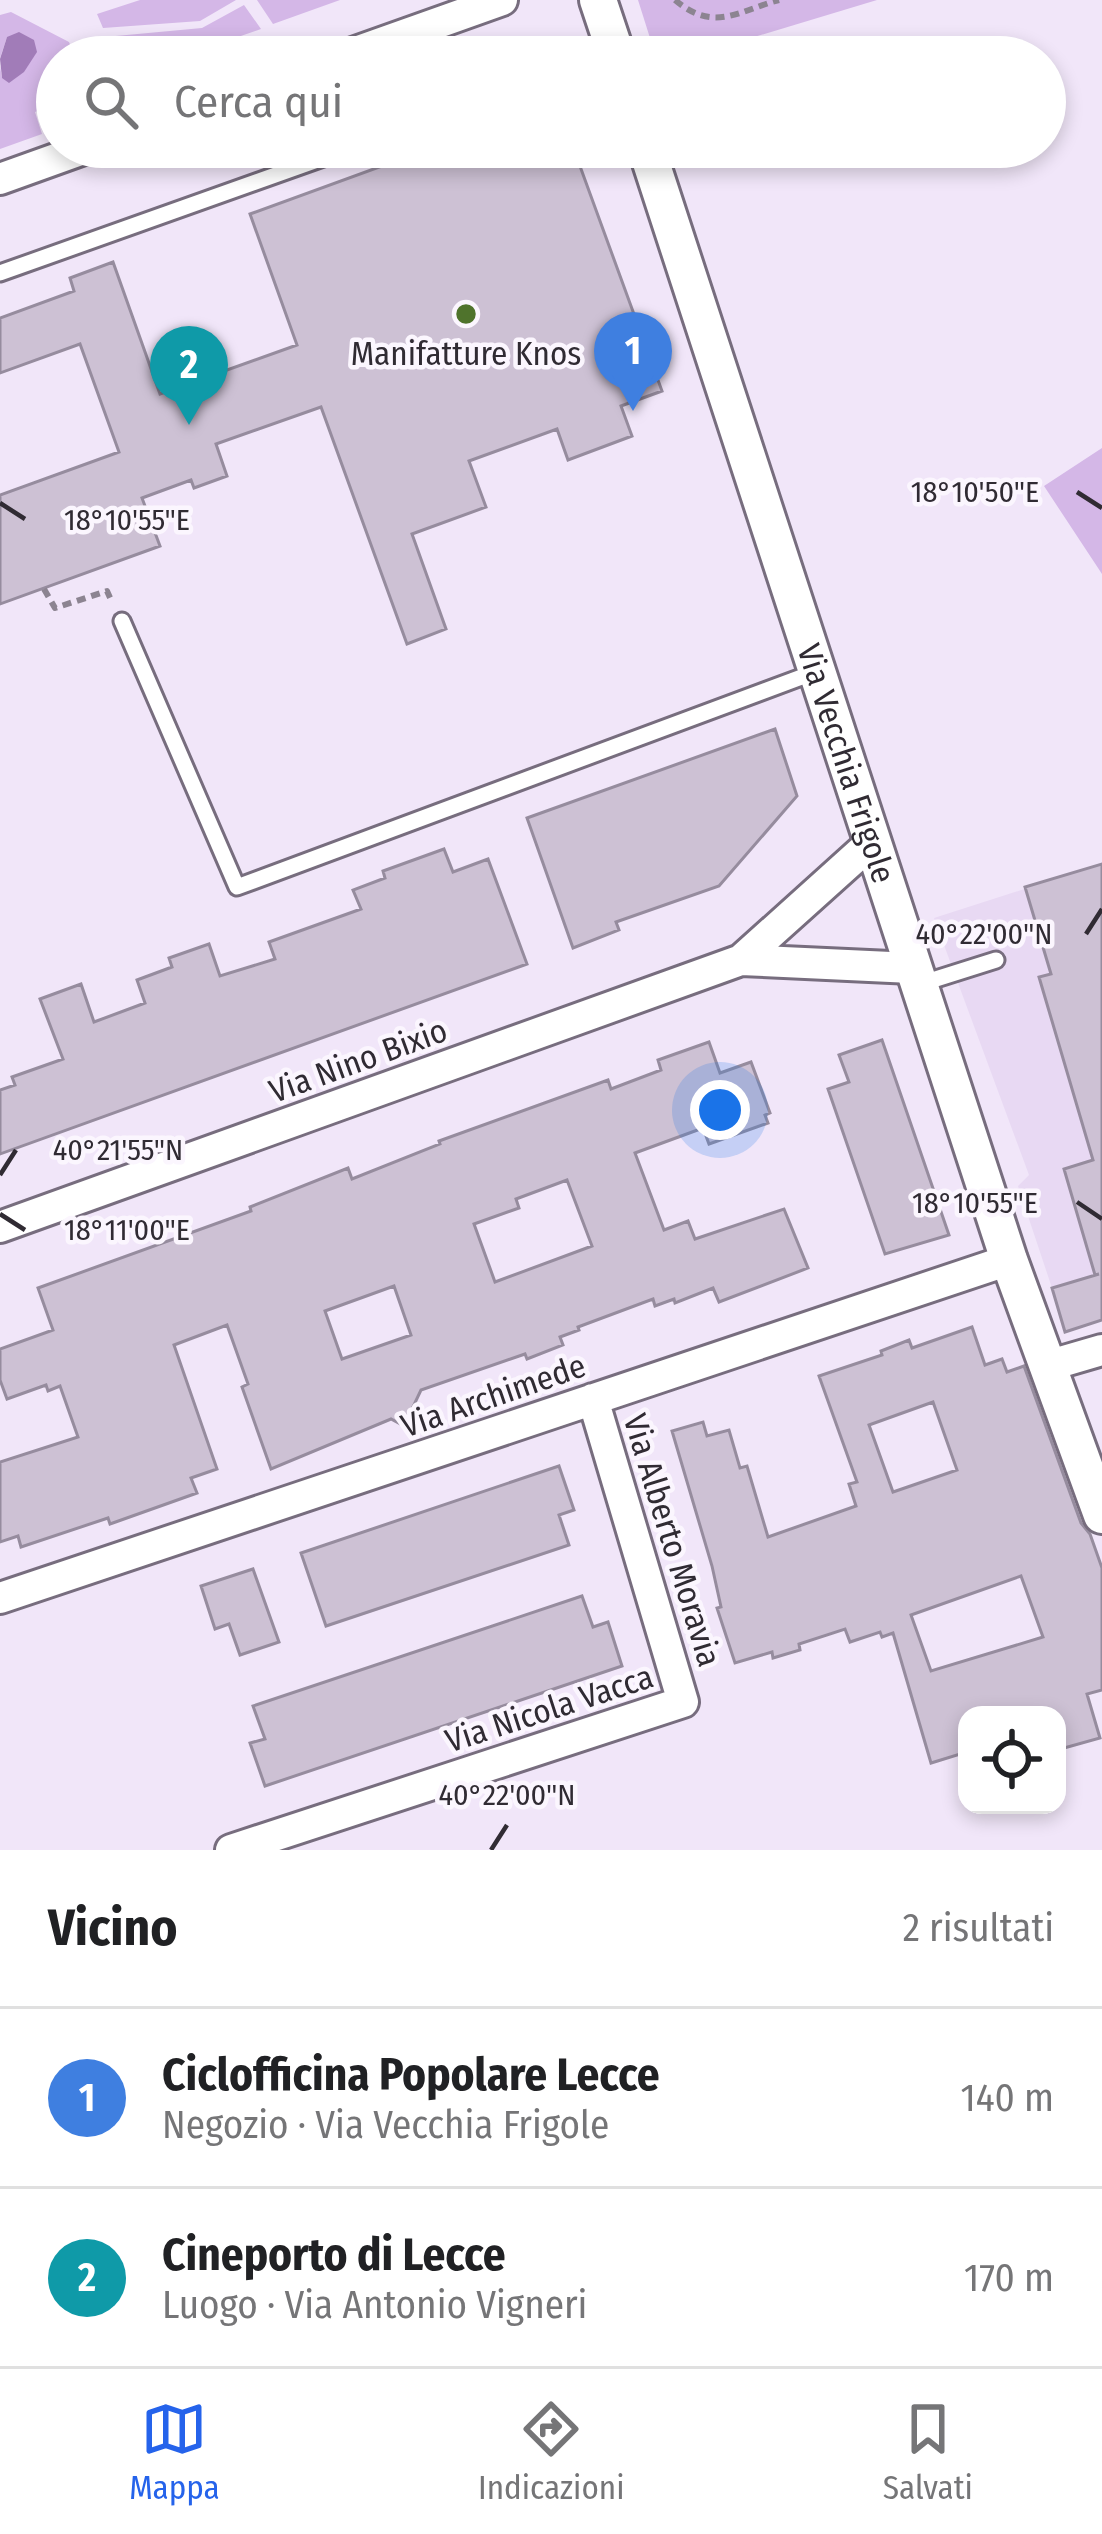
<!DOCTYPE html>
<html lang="it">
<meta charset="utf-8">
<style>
:root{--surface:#fff;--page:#f6f6f6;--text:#202124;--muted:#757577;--line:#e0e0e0;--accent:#2563eb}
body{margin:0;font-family:"Fira Sans Condensed",sans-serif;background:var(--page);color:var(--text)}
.controls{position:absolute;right:36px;bottom:36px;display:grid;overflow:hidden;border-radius:24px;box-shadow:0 6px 18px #0003}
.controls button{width:108px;height:108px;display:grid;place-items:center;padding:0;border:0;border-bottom:3px solid var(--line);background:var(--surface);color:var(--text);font:60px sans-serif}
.you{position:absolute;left:720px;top:1110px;width:42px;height:42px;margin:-30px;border:9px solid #fff;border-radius:50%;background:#1a73e8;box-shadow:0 0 0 18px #1a73e833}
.badge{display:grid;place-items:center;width:78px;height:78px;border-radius:50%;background:var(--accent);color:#fff;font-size:39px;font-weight:700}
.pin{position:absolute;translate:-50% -99px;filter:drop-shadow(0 3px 6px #0008)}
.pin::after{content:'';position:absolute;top:63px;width:42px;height:36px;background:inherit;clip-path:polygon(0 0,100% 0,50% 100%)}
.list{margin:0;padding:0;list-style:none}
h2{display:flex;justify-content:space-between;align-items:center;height:156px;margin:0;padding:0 48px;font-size:51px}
h2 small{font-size:39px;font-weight:400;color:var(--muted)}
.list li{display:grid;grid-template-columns:78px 1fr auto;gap:36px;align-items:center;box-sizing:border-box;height:180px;padding:0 48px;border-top:3px solid var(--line)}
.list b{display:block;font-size:45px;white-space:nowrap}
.list p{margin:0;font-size:39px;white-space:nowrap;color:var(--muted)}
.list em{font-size:39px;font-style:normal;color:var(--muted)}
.icon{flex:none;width:66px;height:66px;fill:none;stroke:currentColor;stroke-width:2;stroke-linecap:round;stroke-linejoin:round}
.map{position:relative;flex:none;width:1102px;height:1850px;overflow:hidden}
.search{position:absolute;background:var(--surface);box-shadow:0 6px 18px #0003;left:36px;right:36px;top:36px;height:132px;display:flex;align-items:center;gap:30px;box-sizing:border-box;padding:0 42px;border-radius:66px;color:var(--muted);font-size:45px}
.sheet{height:516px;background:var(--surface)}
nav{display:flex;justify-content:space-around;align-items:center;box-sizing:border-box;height:168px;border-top:3px solid var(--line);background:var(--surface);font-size:33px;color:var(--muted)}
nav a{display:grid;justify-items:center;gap:6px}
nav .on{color:var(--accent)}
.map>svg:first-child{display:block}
</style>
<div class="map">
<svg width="1102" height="1850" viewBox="0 0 1102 1850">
<rect width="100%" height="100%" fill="#f1e6f9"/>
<path fill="#e8d9f3" d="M1102 864V1273L1052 1288 1018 1186 1029 1175 934 918Z"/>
<path fill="#d4b7e7" d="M140 0H236L200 21 103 28 97 14Z
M257 0H340L273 24Z
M638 0H877L688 57H656Z
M244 5 261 29 180 57H113L105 37 202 28Z
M11 12 69 42 75 57H57V103L35 112 42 134 0 149V66L2 78 7 37 0 58V15Z
M1102 448V574L1044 486Z"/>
<path fill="#a17cb8" d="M19 32 34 40 37 52 24 72 9 83 2 78 0 59 7 37Z"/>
<path fill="#cdc1d4" stroke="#968c9e" stroke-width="3" fill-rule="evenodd" d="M434 147H573L662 391 621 406 632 436 568 460 557 429 469 461 486 507 412 534 446 629 407 644 321 407 216 444 227 476 194 488 191 480 142 498 160 546 0 604V495L119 452 80 344 0 373V318L74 291 70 278 113 262 160 394 297 345 250 214Z
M775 729 797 796 719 886 616 922 619 930 573 948 527 818Z
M444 849 453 872 488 859 527 964 0 1154V1090L15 1085 12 1077 63 1059 40 999 81 984 94 1022 145 1003 137 980 172 967 169 958 209 944 220 976 275 959 269 942 361 909 353 890 385 878 383 871Z
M1102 864V1320L1065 1332 1052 1288 1099 1274 1095 1275 1064 1169 1093 1160 1039 977 1051 974 1025 887Z
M882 1040 949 1235 885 1254 828 1089 849 1082 839 1055Z
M709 1042 720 1073 751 1062 770 1113 765 1115 768 1123 709 1144 703 1128 635 1153 664 1230 688 1221 695 1239 784 1209 808 1268 719 1302 713 1288 675 1303 674 1299 655 1306 653 1299 578 1327 579 1330 560 1337 563 1345 527 1359 525 1354 421 1390 404 1426 391 1419 271 1469 242 1387 248 1384 227 1325 174 1345 217 1469 191 1478 197 1493 110 1524 108 1518 21 1547 18 1536 0 1542V1462L78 1437 60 1386 48 1391 46 1385 7 1399 0 1380V1349L53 1330 38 1288 251 1211 250 1207 348 1168 352 1179 440 1144 439 1141 608 1080 611 1089 661 1070 658 1060ZM567 1180 592 1246 495 1282 474 1224 519 1208 516 1199ZM394 1286 411 1335 342 1359 325 1311Z
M972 1327 985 1365 1002 1359 1007 1372 1024 1366 1081 1523 1090 1534 1102 1568V1690L1087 1694 1100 1738 1057 1750V1715H967V1752L931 1763 893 1633 882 1637 880 1632 850 1642 845 1629 799 1644 800 1650 773 1658 772 1652 735 1663 717 1608 721 1607 712 1566 672 1431 703 1422 707 1436 729 1430 740 1468 747 1466 768 1537 856 1506 849 1484 857 1482 819 1376 882 1355 881 1351 909 1340 912 1348ZM933 1402 957 1470 893 1492 869 1425ZM1021 1576 1043 1637 931 1671 911 1615Z
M559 1466 574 1510 559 1515 569 1545 326 1626 301 1553Z
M253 1569 279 1642 240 1655 229 1624 215 1629 201 1586Z
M582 1596 593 1627 608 1622 622 1666 265 1786 250 1743 265 1739 253 1706Z"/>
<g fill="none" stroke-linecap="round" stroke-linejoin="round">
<defs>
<path id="service" d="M0 273 354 147
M122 621 237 887 815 672
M920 984 996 960"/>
<path id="minor" d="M342 57 502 0
M0 179 89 147
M741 960 912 968
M0 1227 741 960 871 843
M1047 1366 1102 1350
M0 1598 1009 1260
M231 1850 683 1702 593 1399"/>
<g id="tertiary">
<path d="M598 0 617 57"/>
<path id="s1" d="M646 147 1009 1260 1102 1515"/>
</g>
</defs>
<use href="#service" stroke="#776d7e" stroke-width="21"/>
<use href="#minor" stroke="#776d7e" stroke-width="36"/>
<use href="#tertiary" stroke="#776d7e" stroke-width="42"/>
<path stroke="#8c8491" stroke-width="6" stroke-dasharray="9 6" stroke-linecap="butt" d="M675 0C714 33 738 11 779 0
M44 589 55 608 107 591 112 602"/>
<use href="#service" stroke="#fff" stroke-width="15"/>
<use href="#minor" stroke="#fff" stroke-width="30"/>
<use href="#tertiary" stroke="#fff" stroke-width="36"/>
</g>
<path fill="none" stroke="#302b33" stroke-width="4.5" d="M1077 492 1102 508M0 503 25 519M1086 934 1102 909M0 1175 16 1150M1077 1202 1102 1219M0 1214 25 1230M491 1850 507 1825"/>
<circle fill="#4f732c" stroke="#fbf6fe" stroke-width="4.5" cx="466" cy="314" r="12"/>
<g text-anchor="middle" stroke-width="9" stroke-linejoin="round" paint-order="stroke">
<g font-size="33" fill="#302b33" stroke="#fbf6fe">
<text x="466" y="365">Manifatture Knos</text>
</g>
<g font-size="33" fill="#302b33" stroke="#fbf6fe">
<text dy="12" stroke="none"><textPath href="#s1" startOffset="648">Via Vecchia Frigole</textPath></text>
<text transform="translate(358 1060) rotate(-20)" y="12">Via Nino Bixio</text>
<text transform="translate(493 1395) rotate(-19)" y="12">Via Archimede</text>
<text transform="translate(673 1540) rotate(73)" y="12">Via Alberto Moravia</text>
<text transform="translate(549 1708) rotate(-18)" y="12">Via Nicola Vacca</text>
</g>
</g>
<g font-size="30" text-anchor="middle" fill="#302b33" stroke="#fbf6fe" stroke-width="9" stroke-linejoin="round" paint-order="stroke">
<text x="975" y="502">18°10'50"E</text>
<text x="127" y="530">18°10'55"E</text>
<text x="984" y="944">40°22'00"N</text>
<text x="118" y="1160">40°21'55"N</text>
<text x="975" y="1213">18°10'55"E</text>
<text x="127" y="1240">18°11'00"E</text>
<text x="507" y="1805">40°22'00"N</text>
</g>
</svg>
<div class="controls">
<button><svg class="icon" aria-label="locate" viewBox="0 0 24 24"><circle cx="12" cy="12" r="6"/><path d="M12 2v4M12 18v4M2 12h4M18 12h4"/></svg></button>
</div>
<div class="you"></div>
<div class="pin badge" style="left:633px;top:411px;background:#3f7fe0">1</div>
<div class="pin badge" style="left:189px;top:425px;background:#0f9aa8">2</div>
<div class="search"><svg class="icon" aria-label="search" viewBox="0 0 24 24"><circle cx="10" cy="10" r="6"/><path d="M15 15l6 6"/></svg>Cerca qui</div>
</div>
<section class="sheet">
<h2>Vicino<small>2 risultati</small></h2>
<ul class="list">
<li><span class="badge" style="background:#3f7fe0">1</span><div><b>Ciclofficina Popolare Lecce</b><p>Negozio · Via Vecchia Frigole</p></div><em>140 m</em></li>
<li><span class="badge" style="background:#0f9aa8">2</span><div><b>Cineporto di Lecce</b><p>Luogo · Via Antonio Vigneri</p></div><em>170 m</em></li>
</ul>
</section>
<nav>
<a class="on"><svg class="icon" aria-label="map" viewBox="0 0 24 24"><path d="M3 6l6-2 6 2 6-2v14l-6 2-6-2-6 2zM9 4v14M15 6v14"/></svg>Mappa</a>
<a><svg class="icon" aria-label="directions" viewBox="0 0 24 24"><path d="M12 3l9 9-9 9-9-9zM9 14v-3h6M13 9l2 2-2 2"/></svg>Indicazioni</a>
<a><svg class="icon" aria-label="saved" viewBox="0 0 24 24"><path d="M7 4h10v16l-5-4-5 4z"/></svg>Salvati</a>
</nav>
